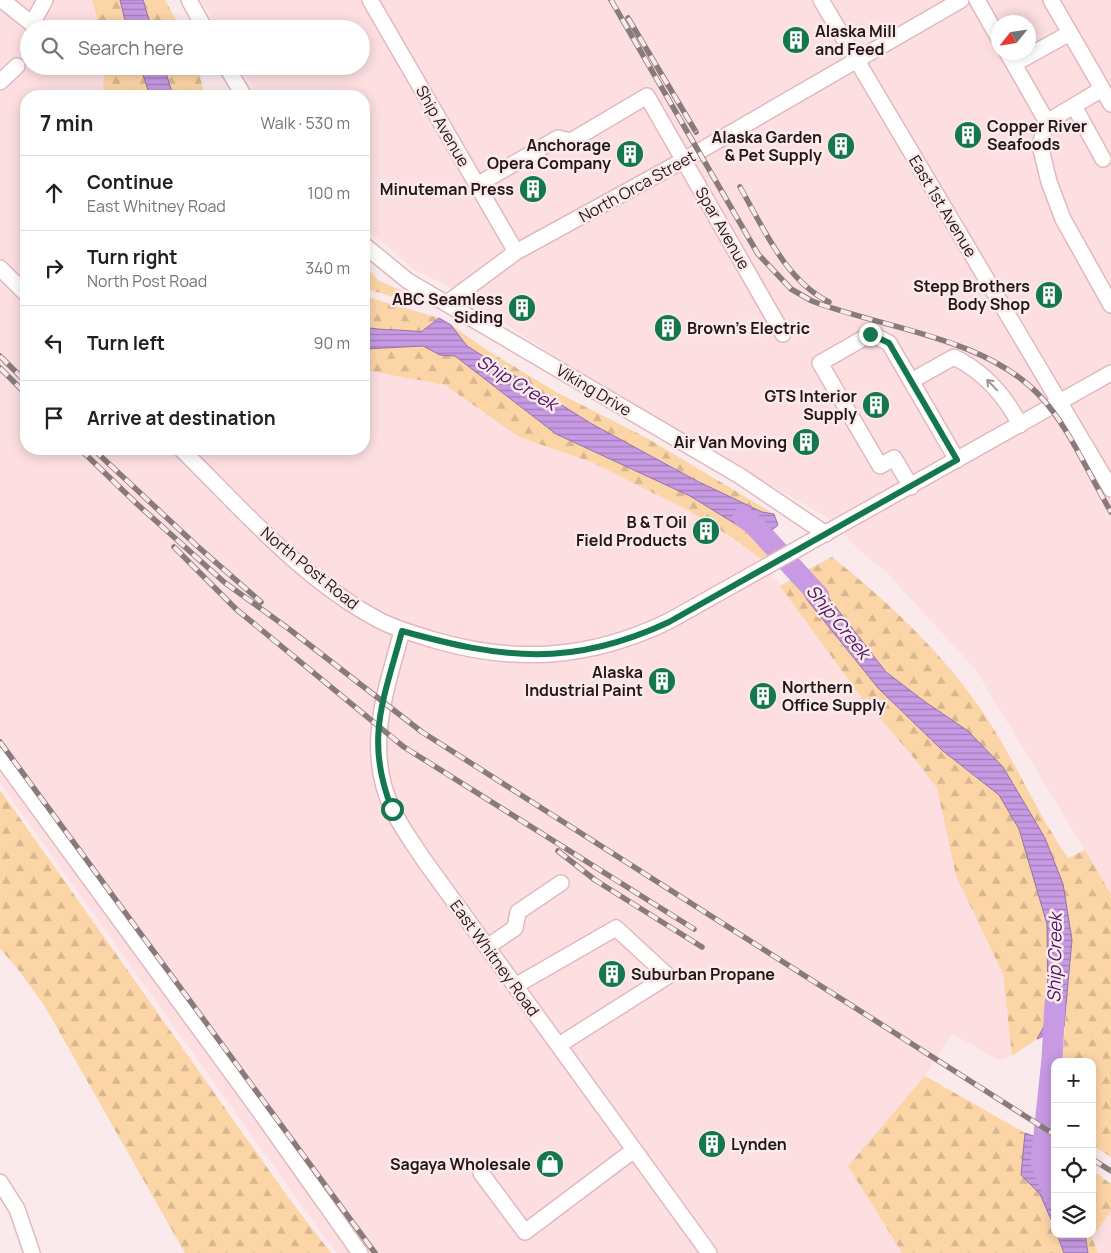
<!DOCTYPE html>
<meta charset="utf-8">
<style>
:root{--surface:#fff;--page:#f6f6f6;--text:#202124;--muted:#757577;--line:#e0e0e0}
body{margin:0;font-family:Manrope,sans-serif;background:var(--page);color:var(--text)}
.controls{position:absolute;right:15px;bottom:15px;display:grid;overflow:hidden;border-radius:10px;box-shadow:0 2px 12px #0003}
.controls button{width:45px;height:45px;display:grid;place-items:center;padding:0;border:0;border-bottom:1px solid var(--line);background:var(--surface);color:var(--text);font:25px sans-serif}
.compass{position:absolute;left:991px;top:15px;width:45px;height:45px;border-radius:50%;background:var(--surface);box-shadow:0 2px 12px #0003;rotate:240deg}
.stop{position:absolute;width:15px;height:15px;margin:-11px;border:4px solid #14774e;border-radius:50%;background:#fff}
.stop.end{background:#14774e;border-color:#fff;box-shadow:0 1px 5px #0008}
.list{margin:0;padding:0;list-style:none}
h2{display:flex;justify-content:space-between;align-items:center;height:65px;margin:0;padding:0 20px;font-size:21px}
h2 small{font-size:16px;font-weight:400;color:var(--muted)}
.list li{display:grid;grid-template-columns:32px 1fr auto;gap:15px;align-items:center;box-sizing:border-box;height:75px;padding:0 20px;border-top:1px solid var(--line)}
.list b{display:block;font-size:19px;white-space:nowrap}
.list p{margin:0;font-size:16px;white-space:nowrap;color:var(--muted)}
.list em{font-size:16px;font-style:normal;color:var(--muted)}
.icon{flex:none;width:28px;height:28px;fill:none;stroke:currentColor;stroke-width:2;stroke-linecap:round;stroke-linejoin:round}
.map{position:relative;flex:none;width:1111px;height:1253px;overflow:hidden}
.search{position:absolute;background:var(--surface);box-shadow:0 2px 12px #0003;left:20px;top:20px;width:350px;height:55px;display:flex;align-items:center;gap:12px;box-sizing:border-box;padding:0 18px;border-radius:28px;color:var(--muted);font-size:19px}
.panel{position:absolute;background:var(--surface);box-shadow:0 2px 12px #0003;left:20px;top:90px;width:350px;height:365px;border-radius:20px}
.map>svg:first-child{display:block}
</style>
<div class="map">
<svg width="1111" height="1253" viewBox="0 0 1111 1253">
<defs>
<pattern id="forest-firs" width="22" height="20" patternUnits="userSpaceOnUse" patternTransform="scale(1.25)"><rect width="22" height="20" fill="#fcd5a7"/><path d="M5 1l3.5 6h-7zM16 11l3.5 6h-7z" fill="#d8b68f"/></pattern>
<pattern id="water-rules" width="6" height="5" patternUnits="userSpaceOnUse" patternTransform="scale(1.25)"><rect width="6" height="5" fill="#c79ae3"/><path d="M0 2.5h6" fill="none" stroke="#a17db7"/></pattern>
</defs>
<rect width="100%" height="100%" fill="#fbeaeb"/>
<path fill="#fddfe2" fill-rule="evenodd" d="M0 0H92L100 29H29V66H104L103 87 107 96H26V449H364V370L445 385 519 437 591 462 687 510 758 555 861 697 909 752 937 788 956 876 1003 974 1012 1056 999 1060 952 1034 925 1076 875 1210 902 1253H337L312 1220 0 783Z
M201 0H1111V894L975 669 888 574 858 549 827 517 636 409 442 283 413 269 378 238 364 230V96H258L240 66H361V29H218ZM998 22H1028V52H998Z
M1111 1211V1253H1098L1092 1238Z"/>
<path fill="url(#forest-firs)" d="M92 0H120L127 29H100Z
M143 0H165L181 29H152Z
M104 66H140L150 96H107L103 87Z
M164 66H197L205 96H173Z
M364 264 379 281 408 293 403 300 364 288Z
M364 296 432 316 439 318 421 332C401 329 384 331 364 327Z
M451 325 487 350 556 392 645 437 774 514 762 512 697 481 592 424 467 346Z
M424 346 440 355 455 356 556 434 690 496 755 536 769 555 761 559 734 539 687 510 591 462 519 437 445 385 364 370V349Z
M832 557C886 600 943 653 982 711 1014 758 1036 811 1068 858L1085 850 1111 894V1157L1092 1145V1062H1062L1072 940 1045 838 924 701 886 672 807 570Z
M794 578 808 601 878 688 943 751 999 795 1019 829 1047 924 1048 1019 1037 1039 1012 1056 1003 974 956 876 937 788 909 752 861 697 780 586Z
M0 790 290 1200 331 1253H185L44 1005 14 964 0 949Z
M925 1076 1025 1133 1021 1175 1040 1194 1055 1234H1057L1064 1253H902L848 1166Z
M1092 1170 1111 1184V1211L1092 1238 1098 1253H1088L1085 1234H1092Z"/>
<path fill="url(#water-rules)" stroke="#9672a6" d="M120 0H143L152 29H127Z
M140 66H164L173 96H150Z
M439 318 451 325 467 346 592 424 697 481 762 512 774 514 778 525 759 541 755 536 690 496 556 434 455 356 440 355 423 346 364 349V327C384 331 401 329 421 332Z
M807 570 886 672 924 701 968 731 1003 767 1045 838 1063 884 1072 940 1064 1027 1037 1039 1048 1019 1047 924 1019 829 999 795 943 751 878 688 808 601 794 578Z
M1025 1133 1055 1144 1052 1162 1055 1180V1229L1040 1194 1021 1175Z
M1057 1234H1085L1088 1253H1064Z"/>
<g fill="none" stroke-linecap="round" stroke-linejoin="round">
<path stroke="#c79ae3" stroke-width="21" d="M743 517 752 523 819 596
M1055 1197 1041 1163 1052 1059 1055 1003"/>
<defs>
<path id="minor" d="M2 0 32 24 45 0
M189 0 205 29
M370 0 516 252
M821 0 1111 489
M977 0 998 37
M1051 0 1111 104
M1007 52 1047 122
M1014 64 1070 33
M226 66 244 96
M0 82 17 66
M1102 89 1047 122 1040 145 1049 182 1063 219 1111 305
M1074 106 1103 159
M477 185 558 138 571 141 647 96 783 334
M364 245 408 281 740 476 826 534
M0 268 26 294
M447 303 516 252 684 160 961 0
M911 381 954 357C984 372 1005 395 1020 425
M181 449C242 509 301 578 377 619 395 629 415 634 434 640 516 664 591 659 669 621L1111 373
M911 487 894 458 880 466 820 363 871 334 889 343 957 460
M402 631C386 690 364 749 392 808 400 826 413 843 424 860L709 1253
M0 756 261 1113 360 1253
M487 947 515 928 518 912 561 883
M515 986 616 928 668 976 559 1045
M481 1173 525 1232 634 1150
M0 1182 17 1209 32 1253"/>
</defs>
<use href="#minor" stroke="#e1b9bd" stroke-width="18"/>
<use href="#minor" stroke="#fff" stroke-width="15"/>
<defs>
<path id="rail" d="M611 0 758 254 791 289 812 301C885 329 985 337 1040 396 1068 425 1090 477 1111 512
M628 18 696 132
M740 187C763 227 785 280 829 302
M0 356 26 382
M0 368 26 394
M80 449 137 504 224 582 289 629 422 732 1055 1135
M93 449 196 545 261 602
M174 547 236 609 404 747 694 929
M0 742 375 1253
M558 851 595 880 702 947
M1092 1159 1111 1171"/>
</defs>
<use href="#rail" stroke="#897a7b" stroke-width="5.5"/>
<use href="#rail" stroke="#fbeaeb" stroke-width="4" stroke-dasharray="11" stroke-linecap="butt"/>
</g>
<defs><path id="oneway-shaft" d="M-6 0H5M1.5-3L5.5 0L1.5 3" fill="none" stroke-width="1.6" stroke-linecap="round" stroke-linejoin="round" transform="scale(1.25)"/></defs>
<use stroke="#9c9697" href="#oneway-shaft" transform="translate(992 385) rotate(-134)"/>
<g fill="none" stroke-linecap="round" stroke-linejoin="round">
<path stroke="#14774e" stroke-width="6" d="M392 809C364 739 384 699 402 631 503 659 571 668 669 622L957 460 889 343 870 334"/>
</g>
<defs>
<symbol id="building-disc" viewBox="-11 -11 22 22"><circle r="9.5" fill="#14774e" stroke="#fbeaeb"/><path d="M-4-6H4V6H1V3H-1V6H-4ZM-2.5-4.3h1.7v1.8h-1.7ZM.8-4.3h1.7v1.8H.8ZM-2.5-1h1.7V.8h-1.7ZM.8-1h1.7V.8H.8Z" fill="#fff"/></symbol>
<symbol id="shop-disc" viewBox="-11 -11 22 22"><circle r="9.5" fill="#14774e" stroke="#fbeaeb"/><path d="M-5-2.5h2.3a2.7 3.5 0 0 1 5.4 0H5L5.5 6h-11ZM-1.5-2.5h3a1.5 2.3 0 0 0-3 0Z" fill="#fff"/></symbol>
</defs>
<g fill-rule="evenodd">
<use href="#building-disc" x="780" y="24" width="32" height="32"/>
<use href="#building-disc" x="952" y="119" width="32" height="32"/>
<use href="#building-disc" x="825" y="130" width="32" height="32"/>
<use href="#building-disc" x="614" y="138" width="32" height="32"/>
<use href="#building-disc" x="517" y="173" width="32" height="32"/>
<use href="#building-disc" x="1033" y="279" width="32" height="32"/>
<use href="#building-disc" x="506" y="292" width="32" height="32"/>
<use href="#building-disc" x="652" y="312" width="32" height="32"/>
<use href="#building-disc" x="860" y="389" width="32" height="32"/>
<use href="#building-disc" x="790" y="426" width="32" height="32"/>
<use href="#building-disc" x="690" y="515" width="32" height="32"/>
<use href="#building-disc" x="646" y="665" width="32" height="32"/>
<use href="#building-disc" x="747" y="680" width="32" height="32"/>
<use href="#building-disc" x="596" y="958" width="32" height="32"/>
<use href="#building-disc" x="696" y="1128" width="32" height="32"/>
<use href="#shop-disc" x="534" y="1148" width="32" height="32"/>
</g>
<g text-anchor="middle" stroke-width="5" stroke-linejoin="round" paint-order="stroke">
<g font-size="16" font-weight="bold" fill="#241618" stroke="#fbeaeb" text-anchor="end">
<text x="815" y="37" text-anchor="start">Alaska Mill<tspan x="815" dy="18">and Feed</tspan></text>
<text x="987" y="132" text-anchor="start">Copper River<tspan x="987" dy="18">Seafoods</tspan></text>
<text x="822" y="143">Alaska Garden<tspan x="822" dy="18">&amp; Pet Supply</tspan></text>
<text x="611" y="151">Anchorage<tspan x="611" dy="18">Opera Company</tspan></text>
<text x="514" y="195">Minuteman Press</text>
<text x="1030" y="292">Stepp Brothers<tspan x="1030" dy="18">Body Shop</tspan></text>
<text x="503" y="305">ABC Seamless<tspan x="503" dy="18">Siding</tspan></text>
<text x="687" y="334" text-anchor="start">Brown's Electric</text>
<text x="857" y="402">GTS Interior<tspan x="857" dy="18">Supply</tspan></text>
<text x="787" y="448">Air Van Moving</text>
<text x="687" y="528">B &amp; T Oil<tspan x="687" dy="18">Field Products</tspan></text>
<text x="643" y="678">Alaska<tspan x="643" dy="18">Industrial Paint</tspan></text>
<text x="782" y="693" text-anchor="start">Northern<tspan x="782" dy="18">Office Supply</tspan></text>
<text x="631" y="980" text-anchor="start">Suburban Propane</text>
<text x="731" y="1150" text-anchor="start">Lynden</text>
<text x="531" y="1170">Sagaya Wholesale</text>
</g>
<g font-size="16" fill="#241618" stroke="#fbeaeb">
<text transform="translate(443 126) rotate(60)" y="6">Ship Avenue</text>
<text transform="translate(637 186) rotate(-29)" y="6">North Orca Street</text>
<text transform="translate(943 206) rotate(59)" y="6">East 1st Avenue</text>
<text transform="translate(723 228) rotate(60)" y="6">Spar Avenue</text>
<text transform="translate(594 390) rotate(31)" y="6">Viking Drive</text>
<text transform="translate(310 568) rotate(39)" y="6">North Post Road</text>
<text transform="translate(495 958) rotate(54)" y="6">East Whitney Road</text>
</g>
<g font-size="18" font-style="italic" fill="#4e136a" stroke="#fbeaeb">
<text transform="translate(517 383) rotate(31)" y="6">Ship Creek</text>
<text transform="translate(838 622) rotate(51)" y="6">Ship Creek</text>
<text transform="translate(1055 958) rotate(-89)" y="6">Ship Creek</text>
</g>
</g>
</svg>
<div class="controls">
<button>+</button>
<button>−</button>
<button><svg class="icon" aria-label="locate" viewBox="0 0 24 24"><circle cx="12" cy="12" r="6"/><path d="M12 2v4M12 18v4M2 12h4M18 12h4"/></svg></button>
<button><svg class="icon" aria-label="layers" viewBox="0 0 24 24"><path d="M12 4l9 5-9 5-9-5zM3 14l9 5 9-5"/></svg></button>
</div>
<svg class="compass" viewBox="-18 -18 36 36"><path d="M0-13l5 13h-10z" fill="#e53935"/><path d="M0 13l5-13h-10z" fill="#757577"/></svg>
<div class="stop" style="left:392px;top:809px"></div>
<div class="stop end" style="left:870px;top:334px"></div>
<div class="search"><svg class="icon" aria-label="search" viewBox="0 0 24 24"><circle cx="10" cy="10" r="6"/><path d="M15 15l6 6"/></svg>Search here</div>
<section class="panel">
<h2>7 min<small>Walk · 530 m</small></h2>
<ul class="list">
<li><svg class="icon" aria-label="ahead" viewBox="0 0 24 24"><path d="M12 20V5M6 11l6-6 6 6"/></svg><div><b>Continue</b><p>East Whitney Road</p></div><em>100 m</em></li>
<li><svg class="icon" aria-label="right" viewBox="0 0 24 24"><path d="M7 20v-9h11M14 6l5 5-5 5"/></svg><div><b>Turn right</b><p>North Post Road</p></div><em>340 m</em></li>
<li><svg class="icon" aria-label="left" viewBox="0 0 24 24"><path d="M17 20v-9H6M10 6l-5 5 5 5"/></svg><div><b>Turn left</b></div><em>90 m</em></li>
<li><svg class="icon" aria-label="arrive" viewBox="0 0 24 24"><path d="M6 21V4h12l-3 4 3 4H6"/></svg><div><b>Arrive at destination</b></div></li>
</ul>
</section>
</div>
